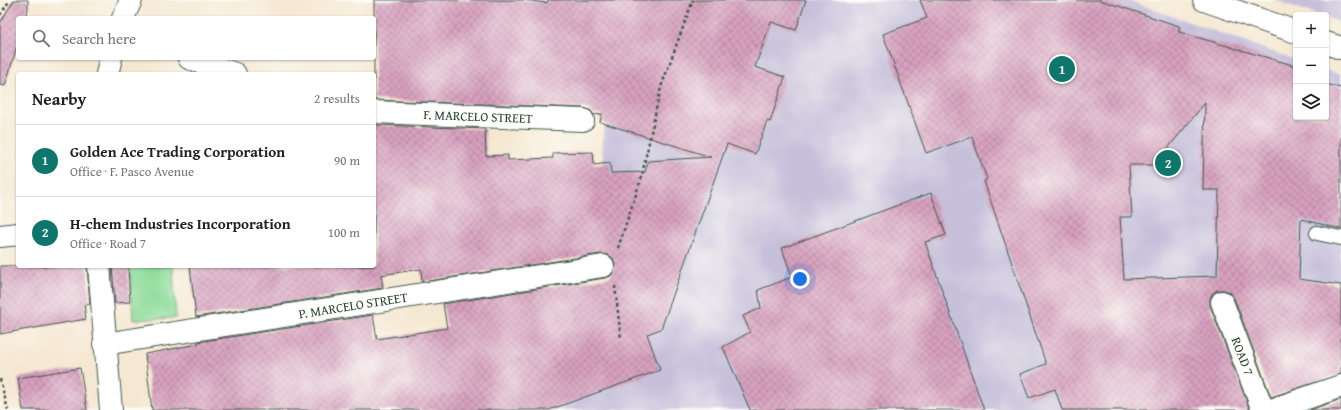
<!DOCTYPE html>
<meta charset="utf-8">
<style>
:root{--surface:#fff;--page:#f2f2f2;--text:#202124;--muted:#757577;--line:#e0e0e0;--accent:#0f766e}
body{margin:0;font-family:"Gentium Book Plus",serif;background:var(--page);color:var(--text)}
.controls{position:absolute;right:12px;top:12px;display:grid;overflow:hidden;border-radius:4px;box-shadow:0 1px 3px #0004}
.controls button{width:36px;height:36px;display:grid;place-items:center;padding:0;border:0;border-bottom:1px solid var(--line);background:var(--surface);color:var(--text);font:20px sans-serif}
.you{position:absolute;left:800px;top:279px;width:14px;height:14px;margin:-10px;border:3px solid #fff;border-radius:50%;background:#1a73e8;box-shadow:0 0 0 6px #1a73e833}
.badge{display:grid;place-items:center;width:26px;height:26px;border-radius:50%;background:var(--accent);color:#fff;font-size:13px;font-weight:700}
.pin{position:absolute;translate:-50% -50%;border:2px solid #fff;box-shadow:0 1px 4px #0006}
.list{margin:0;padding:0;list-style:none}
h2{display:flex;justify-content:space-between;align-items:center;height:52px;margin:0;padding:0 16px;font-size:17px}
h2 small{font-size:13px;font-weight:400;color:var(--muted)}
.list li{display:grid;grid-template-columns:26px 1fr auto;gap:12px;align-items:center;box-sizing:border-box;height:72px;padding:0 16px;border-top:1px solid var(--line)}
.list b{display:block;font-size:15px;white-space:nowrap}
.list p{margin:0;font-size:13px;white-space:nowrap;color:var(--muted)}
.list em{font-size:13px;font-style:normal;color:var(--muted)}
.icon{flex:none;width:22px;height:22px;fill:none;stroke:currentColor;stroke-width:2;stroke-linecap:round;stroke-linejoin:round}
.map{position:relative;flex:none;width:1341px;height:410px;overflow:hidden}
.search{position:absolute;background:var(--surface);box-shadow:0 1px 3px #0004;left:16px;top:16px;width:360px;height:44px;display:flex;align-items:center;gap:10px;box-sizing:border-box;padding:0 14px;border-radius:4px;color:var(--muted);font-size:15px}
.panel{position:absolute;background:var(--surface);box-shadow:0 1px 3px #0004;left:16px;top:72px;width:360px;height:196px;border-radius:4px}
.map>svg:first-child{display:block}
</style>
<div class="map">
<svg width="1341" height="410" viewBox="0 0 1341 410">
<defs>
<pattern id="building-cross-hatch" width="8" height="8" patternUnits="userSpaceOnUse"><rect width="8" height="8" fill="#d8a1bf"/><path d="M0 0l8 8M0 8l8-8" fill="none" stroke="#af849c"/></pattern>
</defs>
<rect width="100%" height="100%" fill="#fdfcf7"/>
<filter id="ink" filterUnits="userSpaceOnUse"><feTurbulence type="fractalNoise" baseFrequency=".025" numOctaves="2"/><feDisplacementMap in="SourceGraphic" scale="8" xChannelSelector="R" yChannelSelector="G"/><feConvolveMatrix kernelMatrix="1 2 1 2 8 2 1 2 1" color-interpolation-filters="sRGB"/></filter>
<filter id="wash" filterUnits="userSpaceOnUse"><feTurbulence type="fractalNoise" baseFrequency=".012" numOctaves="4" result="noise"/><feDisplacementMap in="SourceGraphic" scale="16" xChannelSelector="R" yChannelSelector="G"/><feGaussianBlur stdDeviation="0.9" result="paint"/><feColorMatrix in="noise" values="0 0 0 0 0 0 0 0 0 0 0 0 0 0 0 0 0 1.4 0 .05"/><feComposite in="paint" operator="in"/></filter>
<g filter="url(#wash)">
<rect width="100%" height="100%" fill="#f5e8d2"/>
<path fill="#c6c0da" d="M400 0H1127L1296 60V117H1326V70L1341 75V281L1130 278 1176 410H419L618 349 602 146 616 61Z
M1274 0H1341V23L1326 17V15H1319Z"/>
<path fill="#8edc9a" stroke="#568c67" d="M130 266H173L176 318 133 320Z"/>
<g id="blocks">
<path fill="url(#building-cross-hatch)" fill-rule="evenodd" d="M14 0H28V9L25 18H18V43L5 86 0 85V23Z
M374 0H523L547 3 548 0H806L796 30 771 22 755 67 785 77 770 122 767 121 755 154 727 144 661 329 647 334 660 370 549 410H152L145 354 198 344V342L373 315 377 339 447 328 443 304 605 278 611 276 614 271 615 264 613 258 608 255 601 254 422 282 421 269 381 275 383 288 196 317 190 266H374V125L485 129 486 156 508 155V160L553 158V153L593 152 594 165 610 163 611 173 645 172 648 161 711 157 600 122 602 114 594 115 590 110 583 108 374 100Z
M920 0H1100L1179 26V32L1296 66V117H1326V84L1341 88V229L1301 219 1299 279 1341 285V374L1271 397 1234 298 1230 292 1224 290H1217L1212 294 1210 300V306L1250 410H1062L1055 389 1029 398 1020 374 1046 364 984 181 987 179 972 137 926 153 883 34 927 18ZM1205 103 1203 190H1219L1217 276 1124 279 1120 217H1132L1129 165H1154Z
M931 193 946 235 925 242 984 410H750L723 347 750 332 743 316 761 308 758 290 792 277 782 248Z
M0 266H87L90 304 84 305 86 319 0 334Z
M112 266H128L130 302 115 303Z
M80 368 87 410H23L18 378Z
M1341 399V410H1310Z"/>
</g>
</g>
<g filter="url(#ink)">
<use href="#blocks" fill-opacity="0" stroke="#3f574c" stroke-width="1"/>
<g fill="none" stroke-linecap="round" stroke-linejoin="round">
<defs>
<path id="service" d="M1317 233 1341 238"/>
<path id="minor" d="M189 58 235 74
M374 112 583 120
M0 236 18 234
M1222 302 1263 410
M104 344 603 266
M1272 410 1341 386"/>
<path id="tertiary" d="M1204 0 1296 32
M123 18 131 0
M1326 43 1341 48
M107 74 111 58
M99 266 111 410"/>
</defs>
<use href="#service" stroke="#3f574c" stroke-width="16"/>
<use href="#minor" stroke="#3f574c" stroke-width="24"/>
<use href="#tertiary" stroke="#3f574c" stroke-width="24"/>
<path stroke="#3f574c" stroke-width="2.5" stroke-dasharray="3 3" stroke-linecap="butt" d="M0 15 10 0
M618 248 641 179 661 87 693 0
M615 286 621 339
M0 379 8 410"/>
<use href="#service" stroke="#fff" stroke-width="14"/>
<use href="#minor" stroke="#fff" stroke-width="22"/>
<use href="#tertiary" stroke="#fff" stroke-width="22"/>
</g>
</g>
<g text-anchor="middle" stroke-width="3" stroke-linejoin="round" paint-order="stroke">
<g font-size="13" fill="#1f3d34" stroke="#fdfcf7">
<text transform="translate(478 116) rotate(2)" y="5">F. MARCELO STREET</text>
<text transform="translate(353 305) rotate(-9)" y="5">P. MARCELO STREET</text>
<text transform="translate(1243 356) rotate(69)" y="5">ROAD 7</text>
</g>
</g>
</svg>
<div class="controls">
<button>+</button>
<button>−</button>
<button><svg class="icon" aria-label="layers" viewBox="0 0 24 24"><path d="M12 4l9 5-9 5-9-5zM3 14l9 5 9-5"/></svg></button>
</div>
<div class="you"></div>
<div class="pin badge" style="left:1062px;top:69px">1</div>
<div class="pin badge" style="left:1168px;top:163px">2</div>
<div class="search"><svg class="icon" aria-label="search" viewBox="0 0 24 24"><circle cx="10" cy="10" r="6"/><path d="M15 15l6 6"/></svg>Search here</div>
<section class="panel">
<h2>Nearby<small>2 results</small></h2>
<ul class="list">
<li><span class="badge">1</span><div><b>Golden Ace Trading Corporation</b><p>Office · F. Pasco Avenue</p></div><em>90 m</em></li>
<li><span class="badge">2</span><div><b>H-chem Industries Incorporation</b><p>Office · Road 7</p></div><em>100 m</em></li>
</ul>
</section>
</div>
